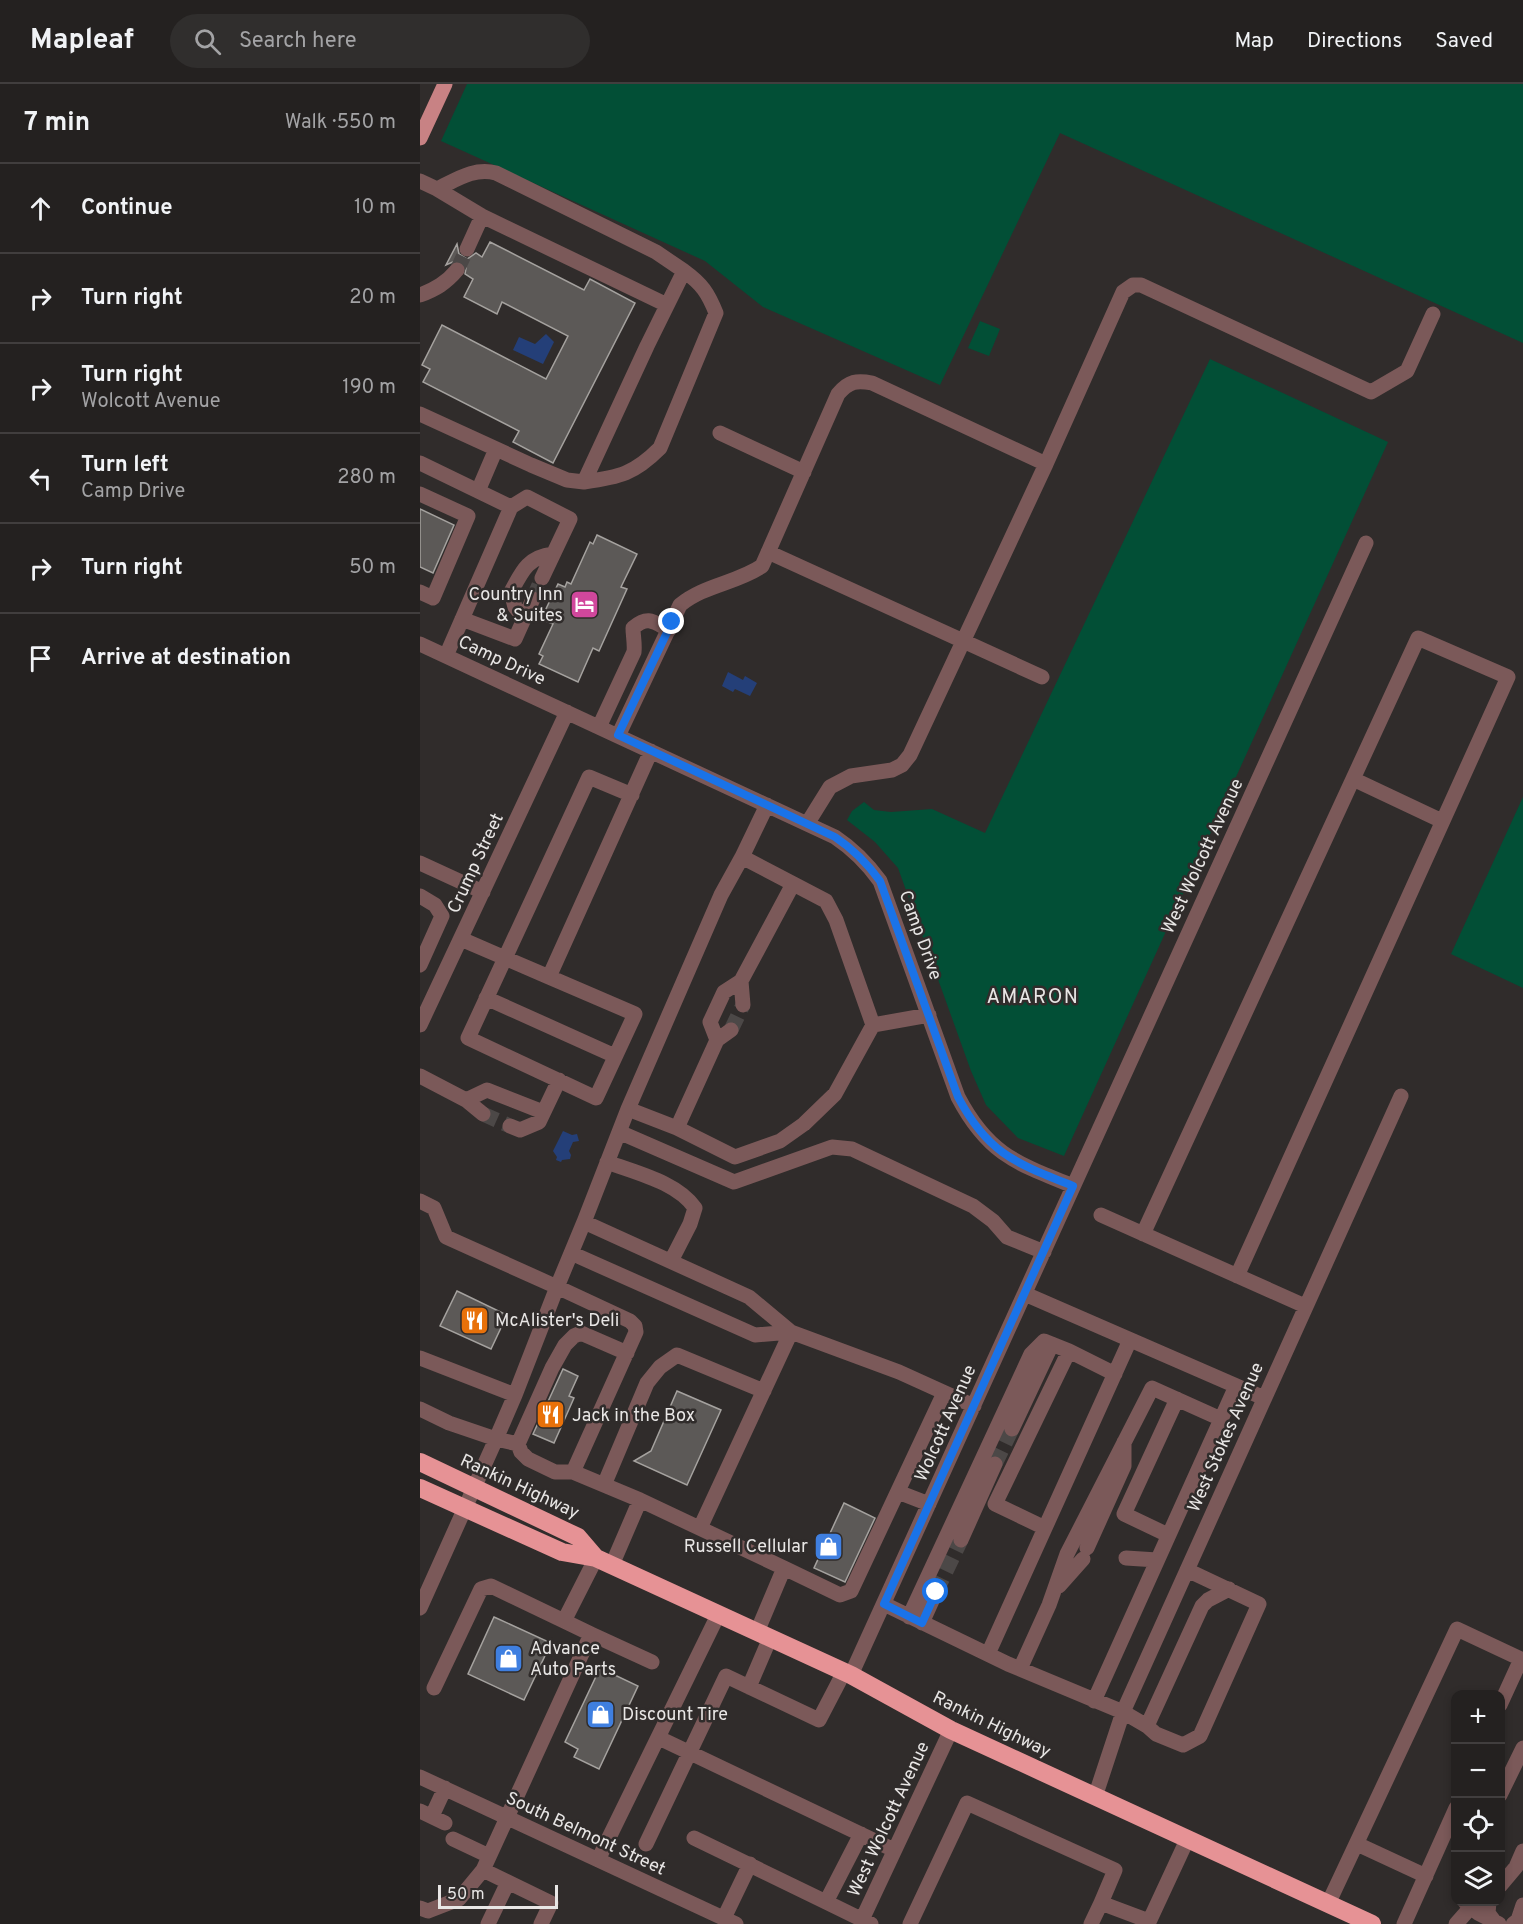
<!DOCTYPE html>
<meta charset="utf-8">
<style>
:root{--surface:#242120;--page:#302e2d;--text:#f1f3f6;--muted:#a3a3a5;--line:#413e3e}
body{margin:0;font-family:Overpass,sans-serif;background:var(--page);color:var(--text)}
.controls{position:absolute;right:18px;bottom:18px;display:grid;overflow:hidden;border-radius:12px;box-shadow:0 3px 9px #0003}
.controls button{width:54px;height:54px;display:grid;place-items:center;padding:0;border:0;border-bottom:2px solid var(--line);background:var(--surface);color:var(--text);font:30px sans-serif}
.scale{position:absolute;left:18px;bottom:15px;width:120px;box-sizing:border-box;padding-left:6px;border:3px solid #e8e6e5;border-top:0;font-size:16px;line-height:21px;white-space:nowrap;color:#e8e6e5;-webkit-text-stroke:4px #302c2b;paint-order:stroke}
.stop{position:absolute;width:18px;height:18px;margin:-14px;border:4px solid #1a73e8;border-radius:50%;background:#fff}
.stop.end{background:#1a73e8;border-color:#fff;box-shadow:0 2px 6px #0008}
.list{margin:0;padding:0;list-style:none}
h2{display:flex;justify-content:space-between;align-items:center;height:78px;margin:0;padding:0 24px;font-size:26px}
h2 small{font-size:20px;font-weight:400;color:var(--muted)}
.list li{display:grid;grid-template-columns:39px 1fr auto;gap:18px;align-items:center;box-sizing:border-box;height:90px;padding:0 24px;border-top:2px solid var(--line)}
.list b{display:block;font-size:22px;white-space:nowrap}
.list p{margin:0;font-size:20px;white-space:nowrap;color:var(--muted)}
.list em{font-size:20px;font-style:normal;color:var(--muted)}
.icon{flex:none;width:33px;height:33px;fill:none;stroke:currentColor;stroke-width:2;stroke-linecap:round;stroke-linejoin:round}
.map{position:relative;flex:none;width:1103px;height:1840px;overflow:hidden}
header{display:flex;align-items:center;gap:36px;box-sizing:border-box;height:84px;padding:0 30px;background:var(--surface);border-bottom:2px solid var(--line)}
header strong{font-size:28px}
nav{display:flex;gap:33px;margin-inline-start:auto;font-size:21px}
.search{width:420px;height:54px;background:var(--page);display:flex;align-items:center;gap:15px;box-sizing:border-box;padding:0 21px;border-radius:33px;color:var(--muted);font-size:22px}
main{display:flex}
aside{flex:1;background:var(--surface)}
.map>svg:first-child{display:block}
</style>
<header>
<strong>Mapleaf</strong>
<div class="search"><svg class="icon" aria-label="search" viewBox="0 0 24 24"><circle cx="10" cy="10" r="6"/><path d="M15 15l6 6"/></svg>Search here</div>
<nav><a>Map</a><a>Directions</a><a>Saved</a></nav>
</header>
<main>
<aside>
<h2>7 min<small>Walk · 550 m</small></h2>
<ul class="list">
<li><svg class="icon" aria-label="ahead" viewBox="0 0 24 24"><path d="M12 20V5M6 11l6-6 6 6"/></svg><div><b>Continue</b></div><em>10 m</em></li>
<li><svg class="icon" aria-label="right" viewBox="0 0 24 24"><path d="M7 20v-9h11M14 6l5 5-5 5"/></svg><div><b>Turn right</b></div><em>20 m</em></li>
<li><svg class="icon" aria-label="right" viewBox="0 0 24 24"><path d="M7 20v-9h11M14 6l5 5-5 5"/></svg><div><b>Turn right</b><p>Wolcott Avenue</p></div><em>190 m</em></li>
<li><svg class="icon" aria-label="left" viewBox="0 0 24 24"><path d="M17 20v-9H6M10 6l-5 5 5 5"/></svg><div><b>Turn left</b><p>Camp Drive</p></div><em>280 m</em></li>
<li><svg class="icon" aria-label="right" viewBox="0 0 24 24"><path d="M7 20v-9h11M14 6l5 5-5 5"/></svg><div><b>Turn right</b></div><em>50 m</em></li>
<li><svg class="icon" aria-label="arrive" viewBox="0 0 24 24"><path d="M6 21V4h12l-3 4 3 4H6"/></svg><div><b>Arrive at destination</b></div></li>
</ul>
</aside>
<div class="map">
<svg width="1103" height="1840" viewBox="0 0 1103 1840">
<rect width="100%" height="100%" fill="#302c2b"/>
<path fill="#024f36" d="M47 0H1103V259L640 49 520 301 343 223 285 177 21 57Z
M560 237 580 245 569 272 548 264Z
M790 275 968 358 644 1072 598 1054 566 1021 551 987 478 784 455 758 427 736 432 727 444 718 454 726 471 728 512 725 565 749Z
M1103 713V904L1031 870Z"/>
<path fill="#243f78" d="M126 250 134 258 123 280 93 266 99 253 115 260Z
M308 588 323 596 325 592 337 599 330 612 315 605 313 608 302 602Z
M143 1047 152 1051 157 1050 159 1057 153 1058 149 1067 151 1071 150 1075 142 1076 141 1078 136 1076 137 1073 133 1067Z"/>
<path fill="#5c5957" stroke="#a5a29f" stroke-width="1.5" d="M70 158 164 206 170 195 215 219 133 379 93 358 99 347 3 298 10 285 2 281 22 241 126 295 148 252 82 218 77 230 44 213 53 195 45 190 46 184 43 178 35 177 26 181 37 160 39 170 47 175 56 169 62 173Z
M0 425 34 441 13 489 0 483Z
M177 451 217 470 201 503 207 505 179 567 173 564 158 598 119 580 123 572 119 570 133 540 121 535 138 500 145 503 147 498 151 500 170 458 173 460Z
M37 1207 87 1231 71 1265 20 1242Z
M143 1285 158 1292 149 1312 154 1314 134 1359 113 1350Z
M257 1307 301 1326 267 1401 214 1377 231 1367Z
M424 1419 455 1434 425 1498 394 1484Z
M74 1533 131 1559 104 1616 48 1590Z
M180 1584 218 1602 179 1685 154 1673 158 1665 145 1658Z"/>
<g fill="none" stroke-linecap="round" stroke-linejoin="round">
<path stroke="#4c4847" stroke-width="15" stroke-dasharray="15 8" stroke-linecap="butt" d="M37 186 47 165
M113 515 122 494
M311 946 323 921
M63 1030 90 1042
M575 1380 592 1345
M516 1508 541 1456"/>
<path stroke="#7b5959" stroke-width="15" d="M0 97 17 105C36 96 54 83 76 89L236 168 264 187 227 262 164 398 147 396 111 381 0 330
M17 105 62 132 247 221
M47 165 62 132
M0 211C16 205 26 199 37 186
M300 349 384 388
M0 379 91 423 26 572
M626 380 703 208 713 201H721L951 308 987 287 1013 230
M164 398C200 393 214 390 240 364L296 229C288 209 282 200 264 187
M58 407 76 365
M0 410 48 432 13 514 0 508
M91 423 107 413 150 435 122 494
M348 468 622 593
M104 534 95 523 91 508C102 487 108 473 133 470
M42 535 95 555 113 515
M0 560 415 753C433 765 447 779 460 797L538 1013C568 1070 596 1079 653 1102
M179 643 214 568C215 560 213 552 213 544 228 531 234 538 249 546
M198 652 260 521C284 501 317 499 342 482L418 310C429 297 437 296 452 299L626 380 490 671 482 681 472 686 431 692 410 703 387 740
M933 695 1022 737
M347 721 322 773 406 817 416 836 453 941 509 931
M322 773 301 811 208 1025 257 1044 315 1073 360 1057 384 1040 415 1010 453 941
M0 779 63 808
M0 812 15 821 22 832 0 881
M41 855 129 893 231 667
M129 893 215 930 176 1014 48 954 169 693 212 711
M321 897 323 921
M66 914 195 972
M0 941 147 628
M297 956 311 946
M0 992 46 1016 63 1030
M46 1016 67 1006 123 1028
M90 1042 100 1046 119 1038 139 996
M257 1044 297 956 290 938 304 908 321 897 373 800
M199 1048 314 1098 412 1063 432 1065 553 1122 573 1137 587 1153 624 1168
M187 1078C216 1089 257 1098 275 1124L270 1140 251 1177
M0 1117 14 1124 26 1153 137 1203 95 1311 76 1355 29 1339 0 1325
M681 1131 885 1222
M164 1138 208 1025
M723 1150 998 554 1088 593 817 1192
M151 1169 335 1251 371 1248
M605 1210 844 1314
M0 1274 95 1311
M592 1345 632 1260
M98 1360 132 1284 145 1261 154 1252 161 1249 207 1269
M153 1388 216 1248 215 1242 210 1237 137 1203 164 1138 329 1213 371 1248
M184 1401 227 1299 240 1283 257 1271 344 1307
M478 1408 509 1420
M220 1416 364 1484 337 1548
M280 1444 371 1248 479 1288 554 1322
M625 1444 575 1420 649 1267 695 1290
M748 1451 704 1430 757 1315
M541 1456 575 1380
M667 1464 704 1382V1358
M706 1474 737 1476
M364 1484 420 1511 431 1507 524 1309
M639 1502 663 1475
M464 1520 588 1580 703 1628 727 1642 736 1650 763 1661 780 1652 839 1520 767 1486
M0 1524 76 1355 98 1360 101 1368 108 1375 135 1388H153L220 1416 192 1481
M489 1533 611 1270 624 1257 649 1267
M502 1539 516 1508
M171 1550 232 1578
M568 1570 710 1256
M600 1585 629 1521 647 1470 732 1304 801 1335
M431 1591 946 459
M329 1603 350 1554
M14 1604 61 1505 71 1502 144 1537
M674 1617 816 1302
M727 1642 782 1522 788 1516 809 1505
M239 1654 474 1766
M0 1693 316 1840
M1080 1711 1103 1664
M675 1713 703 1628 981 1012
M0 1727 25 1739
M12 1732 25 1704
M441 1750 406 1818 451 1840
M274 1754 406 1818
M33 1755 69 1772
M226 1760 306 1592 399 1636 424 1588
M937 1760 1006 1792
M178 1776 298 1531
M1080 1802 1096 1783 1103 1767
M1045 1818 1058 1829 1079 1840
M1069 1818 1068 1829 1074 1837
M908 1820 1037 1545 1101 1575 1080 1621
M0 1824 8 1827 39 1815 63 1786
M304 1834 330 1780
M68 1840 88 1798
M121 1840 131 1819 63 1786 171 1550 144 1537 176 1474
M440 1840 531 1646
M490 1840 547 1719 695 1786 681 1819
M671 1840 681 1819 729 1837
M728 1840 767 1756
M984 1840 1036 1724
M1036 1840 1051 1823
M1093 1840 1098 1836 1103 1821"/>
<path stroke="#c88284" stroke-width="15" d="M0 54 25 0"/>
<path stroke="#e69295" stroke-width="18" d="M0 1378 158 1453 176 1474
M0 1404 142 1468 176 1474 431 1591 531 1646 952 1840"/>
</g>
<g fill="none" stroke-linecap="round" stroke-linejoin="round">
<path stroke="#1a73e8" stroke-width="8" d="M252 538 198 651 415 753C433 765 447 779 460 797L538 1013C568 1070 596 1079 653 1102L464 1520 502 1539 516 1508"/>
</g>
<defs>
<symbol id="hotel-square" viewBox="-11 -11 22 22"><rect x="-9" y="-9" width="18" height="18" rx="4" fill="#d1479c" stroke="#302c2b"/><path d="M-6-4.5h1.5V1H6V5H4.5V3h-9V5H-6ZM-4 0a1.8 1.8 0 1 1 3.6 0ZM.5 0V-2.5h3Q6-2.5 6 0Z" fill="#fff"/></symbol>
<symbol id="restaurant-square" viewBox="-11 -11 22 22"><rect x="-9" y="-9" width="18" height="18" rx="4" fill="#e8710a" stroke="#302c2b"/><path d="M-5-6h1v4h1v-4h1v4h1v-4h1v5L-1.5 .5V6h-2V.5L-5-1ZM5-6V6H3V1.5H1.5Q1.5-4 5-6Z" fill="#fff"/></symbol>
<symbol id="shop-square" viewBox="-11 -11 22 22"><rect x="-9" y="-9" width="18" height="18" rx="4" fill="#3f7fe0" stroke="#302c2b"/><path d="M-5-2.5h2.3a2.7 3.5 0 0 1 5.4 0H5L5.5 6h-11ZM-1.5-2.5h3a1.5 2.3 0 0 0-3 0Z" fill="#fff"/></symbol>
</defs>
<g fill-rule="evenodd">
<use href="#hotel-square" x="148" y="504" width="33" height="33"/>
<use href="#restaurant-square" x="38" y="1220" width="33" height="33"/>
<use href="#restaurant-square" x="114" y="1314" width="33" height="33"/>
<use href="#shop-square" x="392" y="1446" width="33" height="33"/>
<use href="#shop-square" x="72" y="1558" width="33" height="33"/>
<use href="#shop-square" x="164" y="1614" width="33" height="33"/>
</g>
<g text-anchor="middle" stroke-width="5" stroke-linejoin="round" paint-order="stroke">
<g font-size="18" fill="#e8e6e5" stroke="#302c2b" text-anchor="start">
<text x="143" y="516" text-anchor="end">Country Inn<tspan x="143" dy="21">&amp; Suites</tspan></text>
<text x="75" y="1242">McAlister's Deli</text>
<text x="152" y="1337">Jack in the Box</text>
<text x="388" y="1468" text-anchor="end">Russell Cellular</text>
<text x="110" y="1570">Advance<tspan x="110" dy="21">Auto Parts</tspan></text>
<text x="202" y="1636">Discount Tire</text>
</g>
<g font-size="18" fill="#e8e6e5" stroke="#302c2b">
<text transform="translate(82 576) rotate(25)" y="6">Camp Drive</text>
<text transform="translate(782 772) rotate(-65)" y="6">West Wolcott Avenue</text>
<text transform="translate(55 779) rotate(-65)" y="6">Crump Street</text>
<text transform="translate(501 851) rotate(70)" y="6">Camp Drive</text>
<text transform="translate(525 1339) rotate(-66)" y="6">Wolcott Avenue</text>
<text transform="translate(805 1353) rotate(-66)" y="6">West Stokes Avenue</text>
<text transform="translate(100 1402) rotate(25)" y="6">Rankin Highway</text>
<text transform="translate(572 1640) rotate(26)" y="6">Rankin Highway</text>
<text transform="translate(468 1735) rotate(-65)" y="6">West Wolcott Avenue</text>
<text transform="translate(166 1749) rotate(25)" y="6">South Belmont Street</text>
</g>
<g font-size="20" letter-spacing="1.5" fill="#e8e6e5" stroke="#302c2b">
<text x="613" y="919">AMARON</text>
</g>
</g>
</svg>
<div class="controls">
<button>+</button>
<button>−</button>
<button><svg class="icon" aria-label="locate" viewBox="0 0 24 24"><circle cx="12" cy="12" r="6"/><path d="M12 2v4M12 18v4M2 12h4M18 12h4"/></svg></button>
<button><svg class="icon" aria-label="layers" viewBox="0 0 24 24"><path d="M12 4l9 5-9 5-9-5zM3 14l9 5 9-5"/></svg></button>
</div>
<div class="scale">50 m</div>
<div class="stop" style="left:516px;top:1508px"></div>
<div class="stop end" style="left:252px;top:538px"></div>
</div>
</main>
